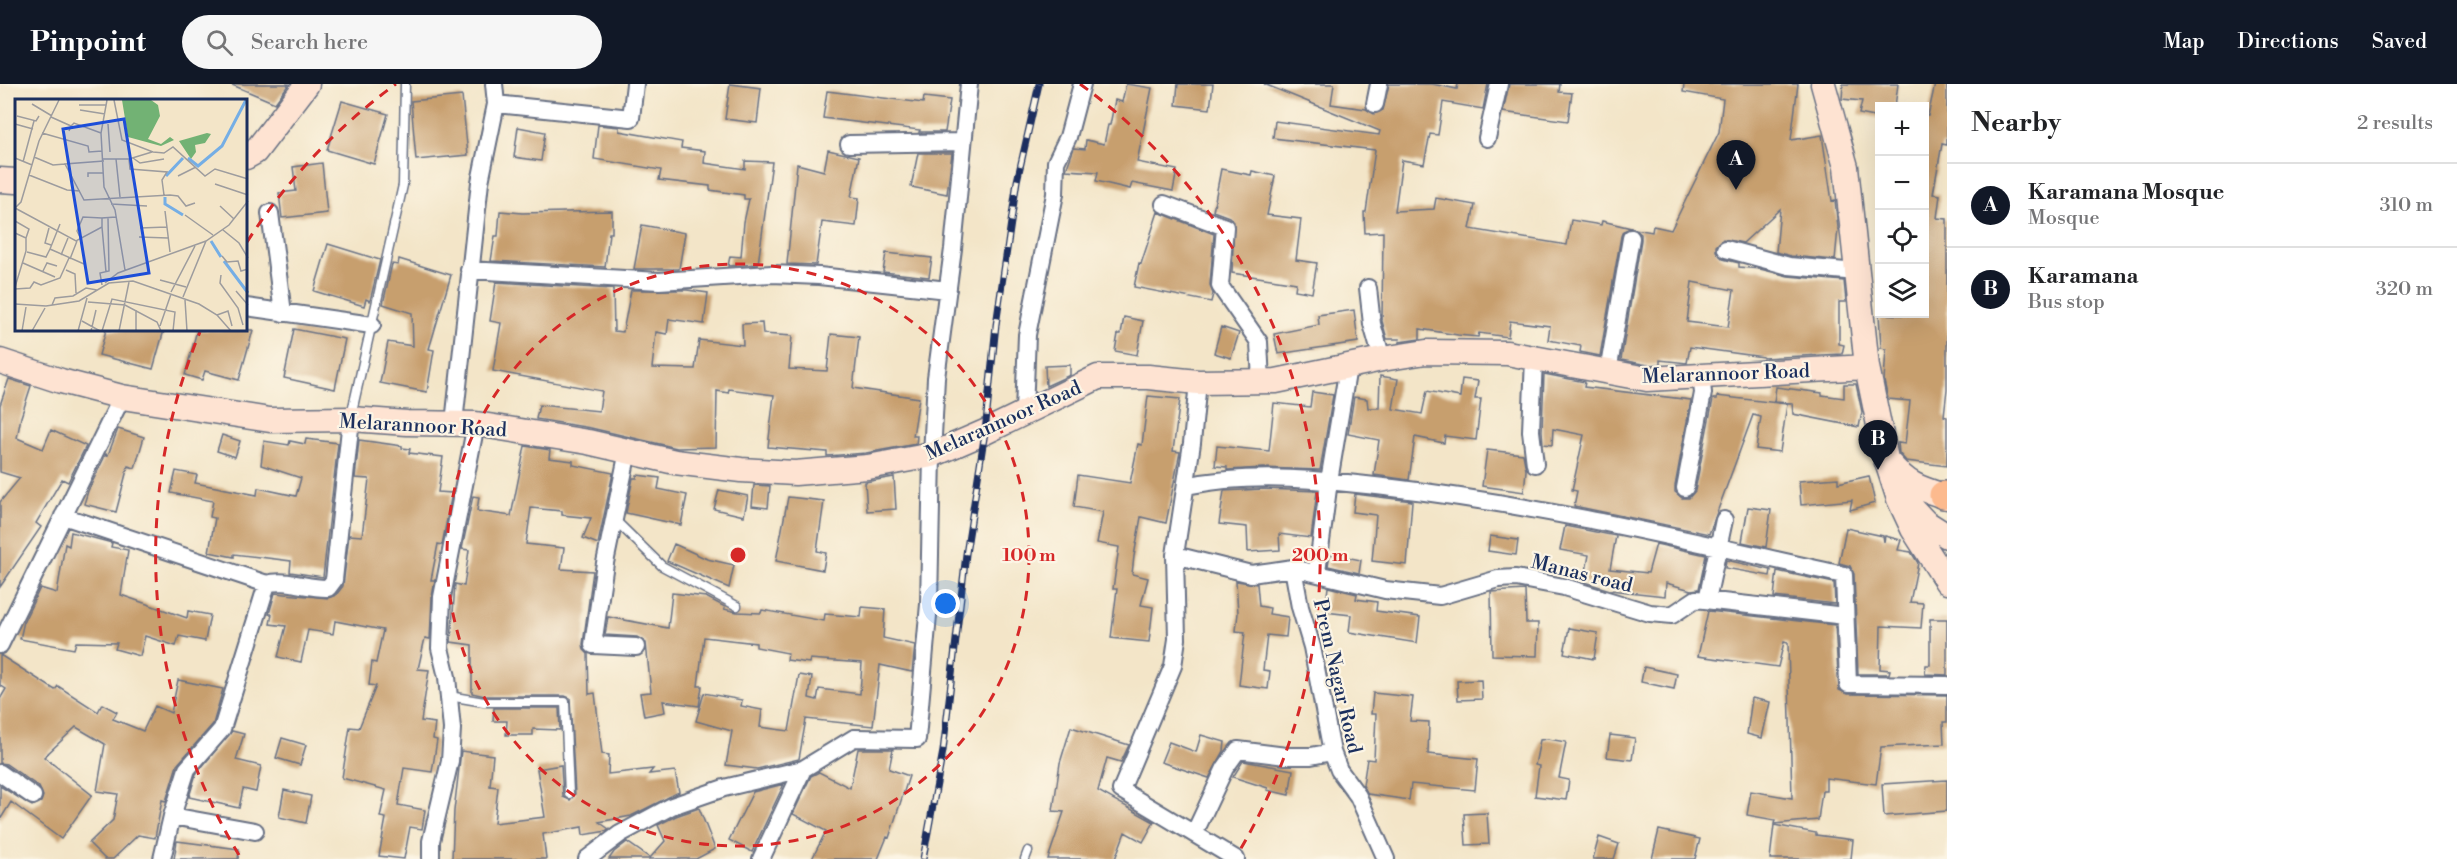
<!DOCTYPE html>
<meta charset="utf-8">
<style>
:root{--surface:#fff;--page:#f6f6f6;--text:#202124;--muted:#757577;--line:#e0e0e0;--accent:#111827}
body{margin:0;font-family:"Libre Bodoni",serif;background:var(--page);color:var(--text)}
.controls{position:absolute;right:18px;top:18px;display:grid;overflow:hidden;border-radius:0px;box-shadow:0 6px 24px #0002}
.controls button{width:54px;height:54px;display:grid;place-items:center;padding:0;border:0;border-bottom:2px solid var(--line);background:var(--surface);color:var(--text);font:30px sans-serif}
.you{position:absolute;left:946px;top:520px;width:21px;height:21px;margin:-15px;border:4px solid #fff;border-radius:50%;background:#1a73e8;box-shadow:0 0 0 9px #1a73e833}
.badge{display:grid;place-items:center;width:39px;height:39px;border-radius:50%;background:var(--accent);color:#fff;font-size:20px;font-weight:700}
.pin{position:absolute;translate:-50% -50px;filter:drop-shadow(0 2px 3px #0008)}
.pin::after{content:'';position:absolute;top:32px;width:21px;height:18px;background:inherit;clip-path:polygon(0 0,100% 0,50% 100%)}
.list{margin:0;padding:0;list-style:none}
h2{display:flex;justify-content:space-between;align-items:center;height:78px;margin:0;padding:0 24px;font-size:26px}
h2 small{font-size:20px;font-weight:400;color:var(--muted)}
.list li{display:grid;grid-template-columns:39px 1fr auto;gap:18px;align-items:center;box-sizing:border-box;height:84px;padding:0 24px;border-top:2px solid var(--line)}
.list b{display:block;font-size:22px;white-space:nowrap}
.list p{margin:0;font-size:20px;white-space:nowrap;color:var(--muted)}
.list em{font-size:20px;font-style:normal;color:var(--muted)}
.icon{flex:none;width:33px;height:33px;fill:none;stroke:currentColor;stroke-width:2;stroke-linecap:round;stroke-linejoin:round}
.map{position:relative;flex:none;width:1947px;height:775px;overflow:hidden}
header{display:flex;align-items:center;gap:36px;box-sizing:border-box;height:84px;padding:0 30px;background:var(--accent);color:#fff}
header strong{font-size:28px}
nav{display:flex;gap:33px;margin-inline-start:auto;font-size:21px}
.search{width:420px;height:54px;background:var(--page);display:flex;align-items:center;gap:15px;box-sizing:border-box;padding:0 21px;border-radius:33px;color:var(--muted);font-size:22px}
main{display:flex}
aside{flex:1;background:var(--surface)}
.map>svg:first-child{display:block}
</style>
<header>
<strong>Pinpoint</strong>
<div class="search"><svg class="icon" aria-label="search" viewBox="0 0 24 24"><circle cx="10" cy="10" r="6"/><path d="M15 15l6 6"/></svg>Search here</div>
<nav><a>Map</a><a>Directions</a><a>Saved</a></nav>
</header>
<main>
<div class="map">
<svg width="1947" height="775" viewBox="0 0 1947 775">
<rect width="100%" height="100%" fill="#fcf5e5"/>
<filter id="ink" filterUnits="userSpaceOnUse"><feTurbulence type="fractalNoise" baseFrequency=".0167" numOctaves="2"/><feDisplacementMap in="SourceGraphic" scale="12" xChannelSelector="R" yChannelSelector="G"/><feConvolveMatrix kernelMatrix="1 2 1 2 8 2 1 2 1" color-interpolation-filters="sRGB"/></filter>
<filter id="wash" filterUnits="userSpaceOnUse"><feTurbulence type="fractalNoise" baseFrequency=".008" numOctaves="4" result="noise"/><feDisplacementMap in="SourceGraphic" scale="24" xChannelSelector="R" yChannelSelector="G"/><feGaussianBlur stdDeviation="1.35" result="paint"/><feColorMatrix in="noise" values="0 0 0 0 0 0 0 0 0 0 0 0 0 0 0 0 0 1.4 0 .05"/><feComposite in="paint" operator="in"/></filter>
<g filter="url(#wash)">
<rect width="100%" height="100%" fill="#f3e5c8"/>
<g id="blocks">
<path fill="#c79f6e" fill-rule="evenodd" d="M230 0H289L275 19Z
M730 0 761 4 757 39 725 35Z
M1126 0 1152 4 1137 78 1177 86 1173 107 1132 99 1130 105 1096 97 1098 88 1066 86 1074 64 1085 65 1086 56 1104 60 1108 41H1110L1115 16 1122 18Z
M1178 0H1213L1210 25 1176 21Z
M1264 0H1334L1331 20 1366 25 1374 30 1383 26 1389 0H1432L1457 5 1458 0H1488L1483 25 1443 18 1438 51 1430 50 1424 80 1402 76 1395 127 1434 125 1436 114 1475 121 1470 145 1567 161 1571 136 1601 141 1602 137 1631 144 1623 147 1621 152 1600 272 1580 268 1581 262 1548 256 1550 242 1510 237 1508 253 1479 249 1478 253 1458 251 1420 245V255L1399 258 1400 255H1387L1382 237 1383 148 1365 149 1364 128H1366L1375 66 1273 54 1275 37 1379 51 1380 47Z
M1509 0H1560L1559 8 1572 9 1568 37 1503 28Z
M1684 0H1798L1791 56 1822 51 1832 117 1835 116 1838 144 1835 176 1791 172 1776 168 1780 125 1743 159 1723 155 1716 162V167L1723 175 1739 179V183L1760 185 1788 192 1844 197 1846 218H1839V260L1844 261 1842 270 1763 274V273L1690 263 1687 279 1660 276V280L1648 281 1621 276 1641 156V150L1635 145 1652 148 1653 142 1671 146 1719 48 1723 15 1683 8ZM1692 198 1734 206 1728 243 1687 238Z
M1843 0H1898L1895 22H1880V34L1859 30 1862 17 1842 15Z
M1935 0H1947V61L1942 60 1933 110 1940 111 1937 134 1947 135V305L1944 332 1947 333V382L1906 377 1899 369 1898 359 1905 360 1910 317 1888 315 1884 297 1886 265 1881 264 1879 230 1924 232V31L1928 32Z
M827 7 923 19 924 13 950 16 945 48H919L920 46 823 34Z
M462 12 468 71 416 76 411 17Z
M342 17 388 30 374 80 327 66Z
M598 41 619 43V47L682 58 681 64 705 67 704 79 745 85V77L772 78 758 180 728 182 730 172 741 173 744 138 749 115H744V111L710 106V102L659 96 661 86 594 75Z
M518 43 545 48 541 77 514 73Z
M828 66 859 73 851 113 859 114 856 142 822 138 816 181 787 180 797 80 824 87Z
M918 69H952L947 110 911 103Z
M322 79 327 129 282 134 279 109 296 107 293 83Z
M1221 85 1251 91 1252 87 1275 92 1267 131 1301 135 1296 176 1317 179 1312 209 1295 206 1296 199 1232 189 1234 138 1229 133 1213 127Z
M500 127 522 129 612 127V149H609L605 183 491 177 495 152H498Z
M1158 128 1214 150 1210 201 1213 210 1211 218 1134 203 1139 179 1141 180Z
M642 141 685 149 679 185H634Z
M328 160 380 176 370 217 366 215 364 222 314 207Z
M886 169 932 174 929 193 883 188Z
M399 175 451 191 429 265 434 266 427 308 380 299 388 258 413 262 412 229 383 220 392 180 398 181Z
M496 198 613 205 614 247 623 248 631 206H687L708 209 704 240 669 235 667 250 656 248 652 284 695 285 699 256 743 261 742 240 762 239 763 250 792 252 789 285 827 287 831 250 859 253 853 304 919 314 913 352H917L916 360 866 369 827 372V368L768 363 774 311 729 305 728 309 717 307 716 363 677 364 591 344 536 335 539 321 599 327 602 307 493 287 501 239 490 237Z
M1354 226 1358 258 1278 270 1274 250 1319 241 1318 231Z
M1124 233 1143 237 1137 271 1115 267 1118 250H1121Z
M1221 243 1239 249 1231 274 1214 269Z
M294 245 345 255 335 305 284 294Z
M106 246H164L153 285 99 271Z
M197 246H253L239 296 205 287 202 296 185 291Z
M1070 281V291L1046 302 1045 282Z
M1544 290 1585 298 1584 303 1691 316 1675 402V408L1682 414H1689L1695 407 1713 315H1717V312L1787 320 1780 368 1756 365 1761 333 1753 331 1709 450 1574 422 1577 407 1572 406 1584 351 1553 345 1552 361 1543 360 1542 347Z
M1380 292 1398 295 1393 325 1422 330 1427 307 1460 313 1462 295 1478 297 1475 315H1481L1476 356 1445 352 1444 359 1415 353 1409 396 1374 391 1379 356 1348 350 1354 313 1367 315 1368 324H1379Z
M9 295 31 302 21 333 17 354 43 365 51 346 86 362 68 398 62 395 36 439 41 443 0 503V418L20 394 0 388V321Z
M1844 300H1856L1862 328 1859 343 1793 330 1792 319 1774 318 1776 303 1822 309V311L1844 314Z
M1312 308 1333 311 1320 386 1263 384 1227 386V383L1215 382 1217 362 1269 367 1274 319 1310 323Z
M1148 312 1180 315 1173 367 1180 368 1166 439 1141 433 1134 472 1132 490 1148 494 1141 521 1153 523 1149 558 1111 554 1117 505H1113L1119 463 1097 459 1103 428 1074 423 1078 391 1130 399 1138 360 1142 361Z
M118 345 144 353 135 384 128 382 116 428 84 420 88 407 106 370 108 371Z
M222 351 240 357 235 373 217 367Z
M306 355 338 359 323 493 290 488 291 477 234 470V473L209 468 215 434 210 433 213 417 171 409 176 387 197 391 195 399 257 411 258 404 296 412 301 394 261 381 264 357 289 361 290 357 305 360Z
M359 356 402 362V364L410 365 409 369 443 373 438 408 452 409 442 461 438 460 431 496H435L432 513 430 555 425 554 418 585 429 586 421 637 435 639 433 655 437 656 432 688 404 684 398 721 425 726 422 745 410 743 404 775 379 772 386 734 380 733 386 706 342 694 350 643 359 644 376 602 369 601 372 578 376 579 383 546 335 537 333 550 308 546 301 578 278 573 286 542 270 540 272 530H269L275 509 328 514 336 511 343 502 349 451 362 452 369 395 355 394Z
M525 362 550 366 549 374 573 377V381L613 389 598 460 583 454 591 434 562 431V427L531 424 526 460 564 464 561 485 593 487 583 560 584 566 588 570 589 610 595 609 602 670 609 671 608 690 653 685 649 690 675 687 679 708 631 732 599 738 609 745 607 747 583 751 582 743 543 750 546 775H452L454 727 461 667 493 671 490 702 498 703 494 739 545 733 537 685 561 681 563 713 570 716 575 710 570 614 565 612H485L472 609V561L451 558 455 500 464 502 469 466 462 465 473 412 479 413 477 427 511 432Z
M1487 366 1523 370 1526 386 1524 408 1482 402Z
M637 391 660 394 658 405 687 411 681 441 626 429 633 394H637Z
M1869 392 1875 419 1850 426 1852 416 1801 421 1799 397 1838 394V399Z
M894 393 896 425 867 427 865 398Z
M754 401 770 402 768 424 752 422Z
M1263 405 1317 407 1311 454 1279 450 1280 466 1248 468 1247 443 1219 440 1224 407Z
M719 406 748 412 744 432 714 425Z
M1355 410 1412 417 1407 481 1372 477 1376 431 1353 428Z
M788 413 824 417 817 467 826 469 823 486 776 477Z
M1748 423 1771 426 1766 463 1742 458Z
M1565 442 1616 452 1610 485 1648 489 1656 460 1706 471 1699 505 1691 506 1666 499 1665 512 1610 506 1584 498 1589 471 1560 466Z
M1846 444 1883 452 1884 458 1885 452 1901 456 1898 466 1911 468 1918 479 1910 518 1923 519 1921 544 1881 542 1880 585 1890 586 1889 590H1858L1854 490 1850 482 1839 479Z
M71 448 112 459 111 463 128 466 121 511 187 534 188 527 210 531 205 557 179 552 176 562 145 552 140 572 115 565 117 559 76 558 74 565 20 555 24 537 40 504 57 509 65 460 69 462Z
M1490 452 1518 456 1516 471 1488 467Z
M674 460 707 475 734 481 729 504 667 477Z
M1330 470 1361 476 1359 489 1328 482Z
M1726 476 1771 486 1770 492 1725 484Z
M1777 487 1834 499 1835 520 1774 513Z
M1236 497 1257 500 1259 522 1270 524 1269 530 1288 533 1286 553 1267 551 1263 586 1270 587 1268 605 1239 601 1245 548 1236 547 1238 529Z
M1328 503 1357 510 1356 515 1377 518 1376 527 1420 533 1417 559 1349 548 1351 531 1325 528Z
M1525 506 1526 539H1538L1537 572 1492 571 1491 508Z
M672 509 706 513 725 523 724 525 737 528 761 529 762 526 824 537 825 530 861 533 862 523 885 525 883 554 915 561 912 588 880 581 873 642 806 635 799 675 757 685 726 681 732 647 696 637 704 609 742 616 741 622 762 626 760 643 789 647 799 591 812 593 809 614 817 616 819 605 860 610 862 579 810 575 809 579 787 576 788 569 756 563V559L704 553 698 602H702L699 622 663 617 665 628 644 632 640 609 651 608 646 559 637 553 605 551 608 533 668 544Z
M1708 527 1835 541 1839 606 1848 610 1947 611V638H1943L1944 660 1881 663 1876 700 1826 694V707H1822L1818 736 1774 740 1775 736 1747 731 1751 707 1792 714 1788 559 1784 558 1778 583 1698 572Z
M1930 535H1947V591L1925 590 1926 581H1930Z
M1569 544 1598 549 1594 575 1564 569Z
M0 571 55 606 58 602 98 628 102 620 117 628 113 635 143 647 155 622 171 629 178 596 223 605 213 640 177 681 166 717 162 716 155 754 138 751 113 775H105L89 759 113 736 118 710 97 707 105 660 76 643 44 673 92 711 61 755 11 718 0 736V702L32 722 41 718 43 712 39 703 6 680 0 679V615L6 605 0 601Z
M1644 583 1677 590 1674 605 1641 598Z
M1481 596 1482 615 1458 616 1457 597Z
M1373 609 1413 613 1410 637 1429 638 1428 670 1478 675 1475 706 1411 700 1409 716 1368 710 1363 701 1367 675 1374 676 1376 630H1371Z
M1752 614 1770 618 1762 654 1747 650Z
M494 624H559L560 646 533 645V651H506L507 637H493Z
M1071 643 1129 661 1121 678 1107 674 1098 707 1154 738 1143 758 1125 748 1115 775H1048L1064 728 1053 727 1060 679Z
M232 647 244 650 236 676 261 682 256 708 243 705 239 724 189 713 196 690Z
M1201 651 1225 658 1224 667 1209 694 1161 678 1169 658 1196 668Z
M1610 651 1635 654 1632 676 1607 673Z
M282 654 306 661 300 681 276 674Z
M1548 655 1566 658 1559 694 1569 696 1566 716 1535 712 1539 682 1535 681 1540 656Z
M858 665H893L889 685 909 692 889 754 887 753 878 775H812L826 747 793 730 811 692 819 688 850 704Z
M1243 677 1293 686 1289 711 1267 706 1268 704 1233 693Z
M1947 696V727L1884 732 1882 700Z
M784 700 752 768 729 756 753 708Z
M284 706 311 712 306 739 279 733Z
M699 724 715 765 696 775H609L614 768 627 758 650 774 665 757 658 741 676 732Z
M1487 729 1489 760 1466 761 1464 730Z
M1774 741 1816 749V751L1853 756 1851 775H1770Z
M1659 746 1700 755 1695 775H1652Z
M1599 753 1619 760 1614 775H1593Z
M177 757 239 765 238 775H174Z"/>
</g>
</g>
<g filter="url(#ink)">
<use href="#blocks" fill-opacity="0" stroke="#676f83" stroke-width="1.5"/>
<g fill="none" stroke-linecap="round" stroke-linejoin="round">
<defs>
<path id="lane" d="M351 332 403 101 405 0
M614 435 662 482 737 522
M449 612 484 618H565L569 710
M1025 775 1028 767"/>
<path id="street" d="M496 20 631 34 635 0
M1375 20 1379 0
M1487 54 1499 0
M849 60 963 58
M1164 120 1225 143 1220 202 1259 258 1261 298
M270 129 283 229
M1726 165 1789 182 1857 188
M469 186 659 197 772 190 819 192 948 206
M1368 204 1372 240 1382 275
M246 223 372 241
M1534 274 1531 347 1535 380
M1608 288 1631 154
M1198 298 1192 359 1175 471 1251 490 1293 484 1300 523 1312 563 1332 668 1339 686 1358 712 1386 775
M1024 328 1027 251 1055 110 1056 78 1068 53 1082 0
M454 339 480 98 496 20 494 0
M628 367 605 479 593 561 636 563
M1186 402C1253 388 1326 396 1393 404 1546 422 1694 458 1844 491L1848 600 1947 601
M1685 404 1703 309 1701 292
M63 432 267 500
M1175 471 1177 555 1173 582 1121 706 1236 775
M1293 484 1385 506 1440 512 1498 495 1516 494 1564 503 1650 529 1672 531 1696 515 1845 532
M1317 488 1329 397 1348 283
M1707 516 1724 436
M0 561 122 313
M0 689 33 712
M172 732 255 747
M1194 750 1225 684 1238 666 1286 672H1311L1332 668
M162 775 172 732 187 685 222 645 267 500C286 494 308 505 328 504L334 496 351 335
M431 775V757L450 677 452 645 447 593 440 564 442 513 476 340
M587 775 620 750 672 722 724 704 803 685 854 654 917 655 929 520 932 371 936 294 953 165 969 0
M761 775 803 685"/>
<path id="secondary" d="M1823 0 1846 83 1867 283 1886 375 1899 415 1913 445 1947 498
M246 73 255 68 307 0
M0 96 16 97
M0 277 61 297 122 313 270 336 351 335 407 339 476 340 588 358 675 378 741 386 795 389 868 383 932 371 985 348 1098 293H1148L1198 298 1276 297 1382 275 1426 268 1507 269 1647 295 1867 283
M1889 379C1909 402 1919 404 1947 413
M1910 422 1925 438 1947 452"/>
<path id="primary" d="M1943 411H1947"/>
</defs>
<use href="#lane" stroke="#676f83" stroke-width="11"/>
<use href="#street" stroke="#676f83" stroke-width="20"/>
<use href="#secondary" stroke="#676f83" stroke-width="27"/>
<use href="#primary" stroke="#676f83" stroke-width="30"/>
<use href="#lane" stroke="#fff" stroke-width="8"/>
<use href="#street" stroke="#fff" stroke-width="16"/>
<use href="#secondary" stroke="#fee3d2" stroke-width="24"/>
<use href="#primary" stroke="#fcba8e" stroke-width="27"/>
<defs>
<path id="rail" d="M923 775 943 667 966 470 985 348 996 241 1017 97 1039 0"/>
</defs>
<use href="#rail" stroke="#1b2f5e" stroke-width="7"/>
<use href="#rail" stroke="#fcf5e5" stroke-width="4.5" stroke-dasharray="14" stroke-linecap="butt"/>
</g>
</g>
<g fill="none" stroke="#d62828" stroke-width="3" stroke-dasharray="10 8">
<circle cx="738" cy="471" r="291"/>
<path d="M239 771A582 582 0 0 1 200 248M247 158A582 582 0 0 1 396 0M1080 0A582 582 0 0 1 1237 771"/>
</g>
<g text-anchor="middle" stroke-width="4.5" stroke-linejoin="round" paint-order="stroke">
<g font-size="20" fill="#1b2f5e" stroke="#fcf5e5">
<text transform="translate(1726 289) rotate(-2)" y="7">Melarannoor Road</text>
<text transform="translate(1003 336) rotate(-24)" y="7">Melarannoor Road</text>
<text transform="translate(423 341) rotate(3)" y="7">Melarannoor Road</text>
<text transform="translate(1582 489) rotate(14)" y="7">Manas road</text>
<text transform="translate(1338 592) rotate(77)" y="7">Prem Nagar Road</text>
</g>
</g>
<g transform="translate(15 15)">
<rect width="232" height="232" fill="#f3e5c8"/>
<path d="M107 1H136L143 6 145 17 133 40 146 45 155 38 159 41 146 47 113 38ZM192 34 196 35 190 44 180 46 181 53 176 60 164 42Z" fill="#72b274"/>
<path fill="none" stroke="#75aee5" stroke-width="3" d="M173 59 183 67 207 47 231 1M151 77 168 59M150 98V105L168 116M196 142 206 158M209 162 233 194"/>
<path fill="none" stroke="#9d9c9e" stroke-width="1.5" d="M92 1 86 34 89 88 100 111 110 171M99 1 107 41 138 53 149 54 158 48 190 77 200 70 233 80M17 5 37 17M64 6H91M65 11 90 15M2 17 21 22 24 17M36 18 56 27 54 32M0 25 18 30M93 25 95 53M56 27 59 24 86 34M27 34 73 47 74 53 87 52M19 58 38 66 50 65M0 59 17 66M118 59 125 64 149 60M88 60H114L137 53M101 60 105 98M114 60 115 70 152 73 147 81 149 96M89 62 50 65 69 101 155 96 163 97 171 107 180 104M8 63 19 22M14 76 52 91 65 92M163 77 181 68M73 78V74H88M200 85 233 96M96 105 132 107M205 107 219 120M0 109 61 142 87 128V119L101 118M0 109 6 103 24 42 44 1M150 112 155 153M170 116 198 136M0 122 14 130 11 139M45 125 35 150 69 165M87 128 91 173M34 129 30 144 36 146M125 129 152 128M208 131 224 144 233 159M0 134 11 139V152L0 188M65 138 62 132 68 118 87 119M124 138 153 139M12 153 31 158 35 150M46 156 53 139M207 157 212 163 223 162 226 172 233 170M55 160 62 142M8 164 40 178M51 171 60 175 61 194M28 172 32 164 42 167M206 176 205 184 223 209 228 226M145 181 171 188M90 184 103 174 191 142 214 126 233 102M87 186 85 174 94 172 93 119M0 190 15 189 19 183 26 186 45 179 54 159M221 192 233 206M156 193 180 147M168 198 191 142M170 201 172 232M73 203 110 206 142 223 146 232M0 205 31 207 64 202 94 184 118 182 184 205 202 216 216 232M37 206 40 199 58 197 71 189 82 191M121 211V232M202 216 213 212 217 227M67 222 85 232M145 227 156 195M7 232 11 208M17 232 30 209M63 232 72 199M76 232 81 211M87 232 97 200 160 213 158 232M104 232 114 183"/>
<path fill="#1d4ed8" fill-opacity="0.15" stroke="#1d4ed8" stroke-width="3" d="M109 20 134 174 73 184 48 30Z"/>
<rect width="232" height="232" fill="none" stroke="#1b2f5e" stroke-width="3"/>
</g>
<circle cx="738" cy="471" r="9" fill="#d62828" stroke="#fcf5e5" stroke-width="3"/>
<g font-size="18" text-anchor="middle" font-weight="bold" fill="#d62828" stroke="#fcf5e5" stroke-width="4.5" stroke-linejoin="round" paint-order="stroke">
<text x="1029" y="477">100 m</text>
<text x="1320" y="477">200 m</text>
</g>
</svg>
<div class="controls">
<button>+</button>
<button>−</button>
<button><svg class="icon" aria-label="locate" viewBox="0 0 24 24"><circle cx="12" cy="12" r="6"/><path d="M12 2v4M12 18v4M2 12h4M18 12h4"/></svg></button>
<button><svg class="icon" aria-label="layers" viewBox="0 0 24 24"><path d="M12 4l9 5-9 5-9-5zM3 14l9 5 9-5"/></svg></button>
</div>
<div class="you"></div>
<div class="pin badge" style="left:1736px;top:106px">A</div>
<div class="pin badge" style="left:1878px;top:386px">B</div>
</div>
<aside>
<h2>Nearby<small>2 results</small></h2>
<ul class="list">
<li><span class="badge">A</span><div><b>Karamana Mosque</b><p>Mosque</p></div><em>310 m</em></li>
<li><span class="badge">B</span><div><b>Karamana</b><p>Bus stop</p></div><em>320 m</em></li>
</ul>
</aside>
</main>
